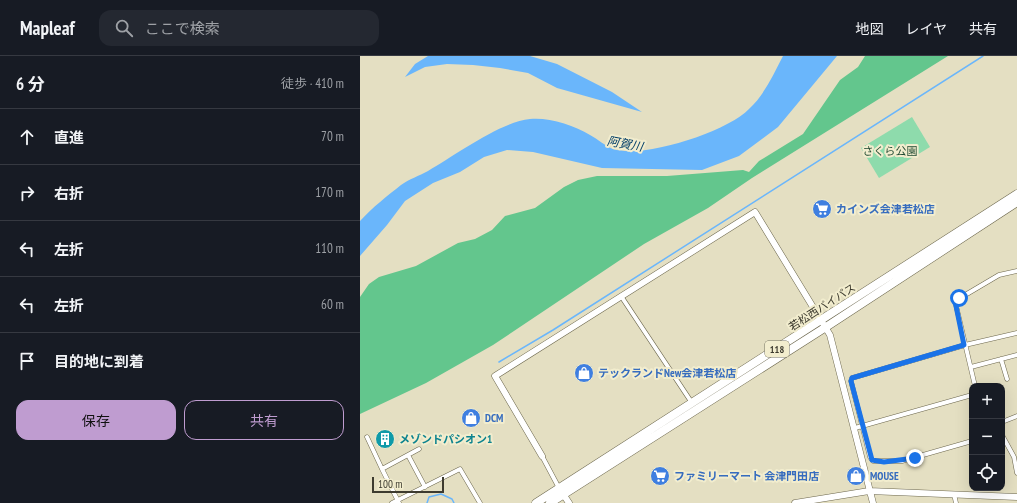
<!DOCTYPE html>
<html lang="ja">
<meta charset="utf-8">
<style>
:root{--surface:#171b24;--page:#242831;--text:#f1f3f6;--muted:#9ea1a6;--line:#363941;--accent:#bf9cd0}
body{margin:0;font-family:"PT Sans Narrow","Noto Sans JP",sans-serif;background:var(--page);color:var(--text)}
.controls{position:absolute;right:12px;bottom:12px;display:grid;overflow:hidden;border-radius:8px;box-shadow:0 4px 16px #0002}
.controls button{width:36px;height:36px;display:grid;place-items:center;padding:0;border:0;border-bottom:1px solid var(--line);background:var(--surface);color:var(--text);font:20px sans-serif}
.scale{position:absolute;left:12px;bottom:10px;width:72px;box-sizing:border-box;padding-left:4px;border:2px solid #3d3b2f;border-top:0;font-size:11px;line-height:14px;white-space:nowrap;color:#3d3b2f;-webkit-text-stroke:3px #f2edce;paint-order:stroke}
.stop{position:absolute;width:12px;height:12px;margin:-9px;border:3px solid #1a73e8;border-radius:50%;background:#fff}
.stop.end{background:#1a73e8;border-color:#fff;box-shadow:0 1px 4px #0008}
.list{margin:0;padding:0;list-style:none}
h2{display:flex;justify-content:space-between;align-items:center;height:52px;margin:0;padding:0 16px;font-size:17px}
h2 small{font-size:13px;font-weight:400;color:var(--muted)}
.list li{display:grid;grid-template-columns:26px 1fr auto;gap:12px;align-items:center;box-sizing:border-box;height:56px;padding:0 16px;border-top:1px solid var(--line)}
.list b{display:block;font-size:15px;white-space:nowrap}
.list em{font-size:13px;font-style:normal;color:var(--muted)}
.actions{display:flex;gap:8px;padding:12px 16px}
.actions a{flex:1;padding:9px 0;border:1px solid var(--accent);border-radius:12px;text-align:center;font-size:14px;color:var(--accent)}
.actions .main{background:var(--accent);color:#111}
.icon{flex:none;width:22px;height:22px;fill:none;stroke:currentColor;stroke-width:2;stroke-linecap:round;stroke-linejoin:round}
.map{position:relative;flex:none;width:657px;height:447px;overflow:hidden}
header{display:flex;align-items:center;gap:24px;box-sizing:border-box;height:56px;padding:0 20px;background:var(--surface);border-bottom:1px solid var(--line)}
header strong{font-size:19px}
nav{display:flex;gap:22px;margin-inline-start:auto;font-size:14px}
.search{width:280px;height:36px;background:var(--page);display:flex;align-items:center;gap:10px;box-sizing:border-box;padding:0 14px;border-radius:12px;color:var(--muted);font-size:15px}
main{display:flex}
aside{flex:1;background:var(--surface)}
.map>svg:first-child{display:block}
</style>
<header>
<strong>Mapleaf</strong>
<div class="search"><svg class="icon" aria-label="search" viewBox="0 0 24 24"><circle cx="10" cy="10" r="6"/><path d="M15 15l6 6"/></svg>ここで検索</div>
<nav><a>地図</a><a>レイヤ</a><a>共有</a></nav>
</header>
<main>
<aside>
<h2>6 分<small>徒歩 · 410 m</small></h2>
<ul class="list">
<li><svg class="icon" aria-label="ahead" viewBox="0 0 24 24"><path d="M12 20V5M6 11l6-6 6 6"/></svg><div><b>直進</b></div><em>70 m</em></li>
<li><svg class="icon" aria-label="right" viewBox="0 0 24 24"><path d="M7 20v-9h11M14 6l5 5-5 5"/></svg><div><b>右折</b></div><em>170 m</em></li>
<li><svg class="icon" aria-label="left" viewBox="0 0 24 24"><path d="M17 20v-9H6M10 6l-5 5 5 5"/></svg><div><b>左折</b></div><em>110 m</em></li>
<li><svg class="icon" aria-label="left" viewBox="0 0 24 24"><path d="M17 20v-9H6M10 6l-5 5 5 5"/></svg><div><b>左折</b></div><em>60 m</em></li>
<li><svg class="icon" aria-label="arrive" viewBox="0 0 24 24"><path d="M6 21V4h12l-3 4 3 4H6"/></svg><div><b>目的地に到着</b></div></li>
</ul>
<div class="actions"><a class="main">保存</a><a>共有</a></div>
</aside>
<div class="map">
<svg width="657" height="447" viewBox="0 0 657 447">
<rect width="100%" height="100%" fill="#e4dfc2"/>
<path fill="#8edbac" d="M552 61 570 91 519 122 501 92Z"/>
<path fill="#63c68d" d="M505 0H588L392 122 348 152 284 188 133 289 66 327 0 358V241L9 228 19 221 56 210 98 187 115 183 132 174 145 160 175 152 204 131 218 124 237 120H307L383 114 389 116 399 105 443 78 480 24 498 11Z"/>
<path fill="#6ab6fb" d="M68 0H170L197 8 252 36 282 56 197 32 168 17 140 12 113 9 87 8 65 11 45 21 55 8Z
M423 0H477L418 71 379 100 342 114 242 112 173 96 147 94 124 101 100 116 73 127 45 145 27 169 0 200V165C13 151 27 140 41 129 49 123 59 120 68 115 94 100 140 66 170 63 188 61 214 69 230 79 238 83 245 90 253 93 283 103 367 76 389 53 405 38 413 19 423 0Z"/>
<g fill="none" stroke-linecap="round" stroke-linejoin="round">
<path stroke="#6ab6fb" stroke-width="1.5" d="M139 306 193 274 623 0
M67 447 69 441 81 438 92 443 94 447"/>
<defs>
<path id="street" d="M261 240 332 347
M641 303 647 323
M611 311 657 299
M615 330 595 245 639 219 657 215
M642 366 657 360
M495 372 612 339
M642 379 654 401 657 417
M7 381 22 413
M612 385 542 405H513L510 401 491 325 492 322 605 289 657 277
M48 399 65 431
M182 400 199 432
M594 438 596 447
M32 447 100 413 120 447
M39 447 22 413 59 393"/>
<path id="secondary" d="M182 400 135 320 395 156 470 279 513 447
M201 435 209 447
M435 447 509 435 657 441"/>
<path id="highway" d="M176 447 657 138
M190 447 466 271 657 146"/>
</defs>
<use href="#street" stroke="#6c674d" stroke-width="5"/>
<use href="#secondary" stroke="#6c674d" stroke-width="7"/>
<use href="#highway" stroke="#6c674d" stroke-width="9"/>
<use href="#street" stroke="#fff" stroke-width="4"/>
<use href="#secondary" stroke="#fff" stroke-width="6"/>
<use href="#highway" stroke="#fff" stroke-width="8"/>
</g>
<g fill="none" stroke-linecap="round" stroke-linejoin="round">
<path stroke="#1a73e8" stroke-width="5" d="M555 402 524 406 512 404 491 325 492 322 604 289 595 245 599 242"/>
</g>
<defs>
<symbol id="supermarket-disc" viewBox="-11 -11 22 22"><circle r="9.5" fill="#3f7fe0" stroke="#f2edce"/><path d="M-6-5.5h2.5l.6 2H6L4.5 2H-2.5L-4.4-4H-6ZM-1.5 3.2a1.3 1.3 0 1 0 .1 0ZM3 3.2a1.3 1.3 0 1 0 .1 0Z" fill="#fff"/></symbol>
<symbol id="shop-disc" viewBox="-11 -11 22 22"><circle r="9.5" fill="#3f7fe0" stroke="#f2edce"/><path d="M-5-2.5h2.3a2.7 3.5 0 0 1 5.4 0H5L5.5 6h-11ZM-1.5-2.5h3a1.5 2.3 0 0 0-3 0Z" fill="#fff"/></symbol>
<symbol id="building-disc" viewBox="-11 -11 22 22"><circle r="9.5" fill="#0f9aa8" stroke="#f2edce"/><path d="M-4-6H4V6H1V3H-1V6H-4ZM-2.5-4.3h1.7v1.8h-1.7ZM.8-4.3h1.7v1.8H.8ZM-2.5-1h1.7V.8h-1.7ZM.8-1h1.7V.8H.8Z" fill="#fff"/></symbol>
</defs>
<g fill-rule="evenodd">
<use href="#supermarket-disc" x="451" y="142" width="22" height="22"/>
<use href="#shop-disc" x="213" y="306" width="22" height="22"/>
<use href="#shop-disc" x="100" y="351" width="22" height="22"/>
<use href="#building-disc" x="14" y="372" width="22" height="22"/>
<use href="#supermarket-disc" x="289" y="409" width="22" height="22"/>
<use href="#shop-disc" x="485" y="409" width="22" height="22"/>
</g>
<g text-anchor="middle" stroke-width="4" stroke-linejoin="round" paint-order="stroke">
<rect fill="#f2edce" stroke="#73705f" stroke-width="1" x="405" y="285" width="24" height="16" rx="3"/>
<g font-size="10" font-weight="bold" fill="#3d3b2f">
<text x="417" y="297">118</text>
</g>
<g font-size="11" fill="#214a33" stroke="#f2edce">
<text x="530" y="99">さくら公園</text>
</g>
<g font-size="11" font-weight="bold" fill="#366cbe" stroke="#f2edce" text-anchor="start">
<text x="476" y="157">カインズ会津若松店</text>
<text x="238" y="321">テックランドNew会津若松店</text>
<text x="125" y="366">DCM</text>
<text x="314" y="424">ファミリーマート 会津門田店</text>
<text x="510" y="424">MOUSE</text>
</g>
<g font-size="11" fill="#3d3b2f" stroke="#f2edce">
<text transform="translate(462 251) rotate(-33)" y="4">若松西バイパス</text>
</g>
<g font-size="11" font-weight="bold" fill="#0d838f" stroke="#f2edce" text-anchor="start">
<text x="39" y="387">メゾンドパシオン1</text>
</g>
<g font-size="12" font-style="italic" fill="#003d68" stroke="#f2edce">
<text transform="translate(265 88) rotate(10)" y="4">阿賀川</text>
</g>
</g>
</svg>
<div class="controls">
<button>+</button>
<button>−</button>
<button><svg class="icon" aria-label="locate" viewBox="0 0 24 24"><circle cx="12" cy="12" r="6"/><path d="M12 2v4M12 18v4M2 12h4M18 12h4"/></svg></button>
</div>
<div class="scale">100 m</div>
<div class="stop" style="left:599px;top:242px"></div>
<div class="stop end" style="left:555px;top:402px"></div>
</div>
</main>
